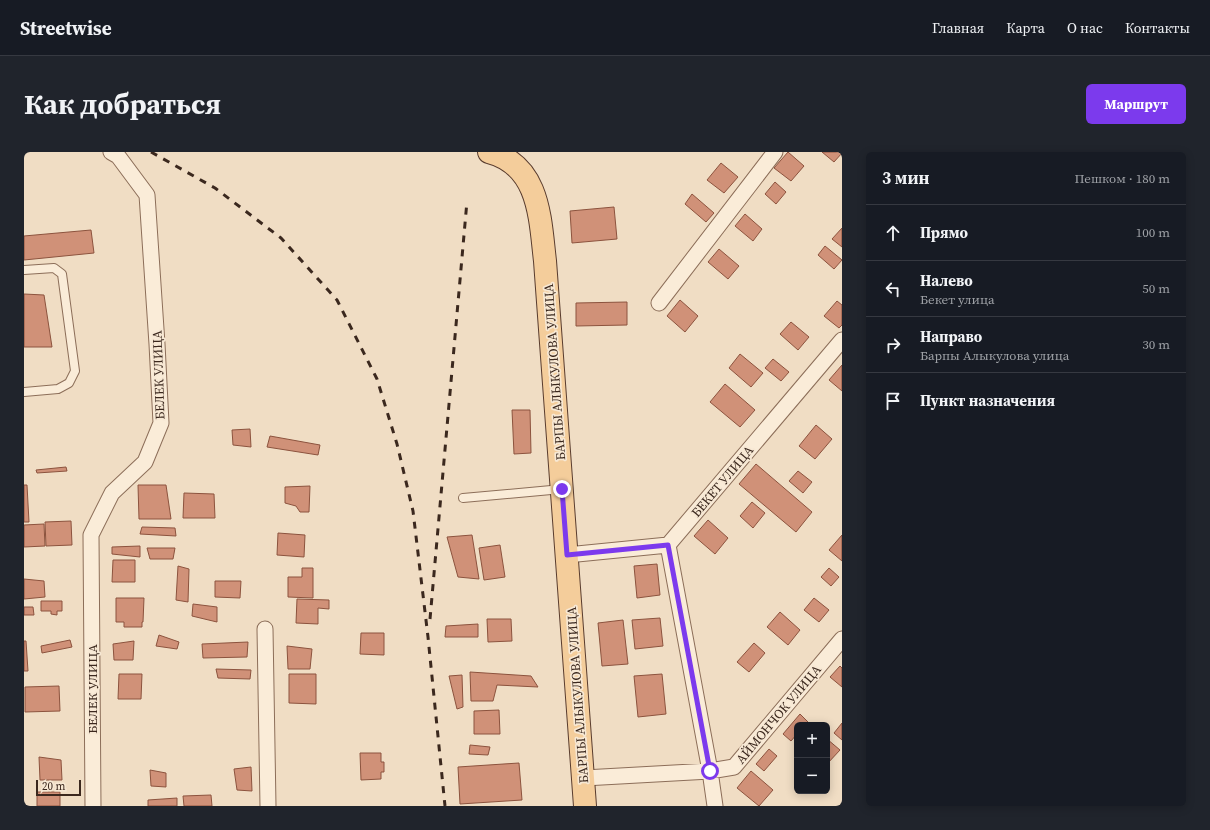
<!DOCTYPE html>
<html lang="ru">
<meta charset="utf-8">
<style>
:root{--surface:#171b24;--page:#20242c;--text:#f1f3f6;--muted:#9ea1a6;--line:#363941;--accent:#7c3aed}
body{margin:0;font-family:"Source Serif 4",serif;background:var(--page);color:var(--text)}
.controls{position:absolute;right:12px;bottom:12px;display:grid;overflow:hidden;border-radius:6px;box-shadow:0 2px 10px #0003}
.controls button{width:36px;height:36px;display:grid;place-items:center;padding:0;border:0;border-bottom:1px solid var(--line);background:var(--surface);color:var(--text);font:20px sans-serif}
.scale{position:absolute;left:12px;bottom:10px;width:45px;box-sizing:border-box;padding-left:4px;border:2px solid #3b281e;border-top:0;font-size:11px;line-height:14px;white-space:nowrap;color:#3b281e;-webkit-text-stroke:3px #f7e8d4;paint-order:stroke}
.stop{position:absolute;width:12px;height:12px;margin:-9px;border:3px solid #7c3aed;border-radius:50%;background:#fff}
.stop.end{background:#7c3aed;border-color:#fff;box-shadow:0 1px 4px #0008}
.list{margin:0;padding:0;list-style:none}
h2{display:flex;justify-content:space-between;align-items:center;height:52px;margin:0;padding:0 16px;font-size:17px}
h2 small{font-size:13px;font-weight:400;color:var(--muted)}
.list li{display:grid;grid-template-columns:26px 1fr auto;gap:12px;align-items:center;box-sizing:border-box;height:56px;padding:0 16px;border-top:1px solid var(--line)}
.list b{display:block;font-size:15px;white-space:nowrap}
.list p{margin:0;font-size:13px;white-space:nowrap;color:var(--muted)}
.list em{font-size:13px;font-style:normal;color:var(--muted)}
.icon{flex:none;width:22px;height:22px;fill:none;stroke:currentColor;stroke-width:2;stroke-linecap:round;stroke-linejoin:round}
.map{position:relative;flex:none;width:818px;height:654px;overflow:hidden;border-radius:6px}
header{display:flex;align-items:center;gap:24px;box-sizing:border-box;height:56px;padding:0 20px;background:var(--surface);border-bottom:1px solid var(--line)}
header strong{font-size:19px}
nav{display:flex;gap:22px;margin-inline-start:auto;font-size:14px}
.intro{display:flex;align-items:center;justify-content:space-between;box-sizing:border-box;height:96px;padding:0 24px}
h1{margin:0;font-size:28px}
.button{padding:10px 18px;border-radius:6px;background:var(--accent);color:#fff;font-size:14px;font-weight:700}
main{display:flex;gap:24px;padding:0 24px}
aside{flex:1;background:var(--surface);border-radius:6px;box-shadow:0 2px 10px #0003}
.map>svg:first-child{display:block}
</style>
<header>
<strong>Streetwise</strong>
<nav><a>Главная</a><a>Карта</a><a>О нас</a><a>Контакты</a></nav>
</header>
<div class="intro"><h1>Как добраться</h1><a class="button">Маршрут</a></div>
<main>
<div class="map">
<svg width="818" height="654" viewBox="0 0 818 654">
<rect width="100%" height="100%" fill="#f0ddc4"/>
<path fill="#d09178" stroke="#8c533e" d="M764 0 780 14 767 29 750 16Z
M798 0H818V1L810 10Z
M697 11 714 25 700 41 683 28Z
M751 30 762 40 752 52 741 42Z
M668 42 690 61 682 70 661 52Z
M590 55 593 87 548 91 546 59Z
M721 62 738 77 729 89 711 74Z
M818 76V95L808 87Z
M67 78 70 101 0 108V84Z
M801 94 818 108 810 117 794 103Z
M695 97 715 114 704 127 684 110Z
M0 142 20 143 28 195H0Z
M656 148 674 164 661 180 643 164Z
M813 149 818 153V173L815 176 800 164Z
M603 150V173L552 174V151Z
M767 170 785 185 774 198 756 182Z
M716 202 739 221 727 235 705 216Z
M749 207 765 220 757 229 741 216Z
M818 213V239L805 228Z
M701 232 731 258 716 275 686 250Z
M488 258H506L507 301 490 302Z
M792 273 808 287 791 307 775 294Z
M226 277 227 295 209 293 208 278Z
M246 284 296 293 294 303 243 295Z
M732 312 788 360 772 380 715 332Z
M42 315 43 319 13 321 12 318Z
M774 319 788 330 779 341 765 329Z
M0 333H3L5 370H0Z
M114 333H142L147 367H115Z
M286 334 285 360H276L272 354 261 351V335Z
M160 341 190 342 191 366H159Z
M728 350 741 361 729 376 716 364Z
M684 368 704 386 691 402 670 384Z
M47 369 48 393 22 394 21 370Z
M20 372 21 394 0 395V373Z
M118 375 151 376 152 384 116 382Z
M254 381 281 383 280 405 253 403Z
M448 383 455 427 434 425 423 385Z
M818 383V409L805 398Z
M476 393 481 425 460 428 455 396Z
M116 394V405L88 402V395Z
M123 396H151L149 407H126Z
M89 408H111V430H88Z
M633 412 636 443 613 446 610 414Z
M154 414 165 417 164 450 152 448Z
M278 416H289V446L264 445V425H278Z
M805 416 815 425 807 434 797 425Z
M0 427 20 429 21 445 0 447Z
M191 429H217L216 446 191 445Z
M92 446H120L119 470H118V475H100V470H92Z
M790 446 805 458 795 470 780 458Z
M273 447 305 448V457L294 456V472L272 471Z
M17 449H38V459H33V463L27 462V459H17Z
M169 452 193 455V470L168 464Z
M0 455H9L10 463H0Z
M756 460 776 478 764 493 743 475Z
M636 466 639 494 611 497 608 468Z
M463 467H487L488 489 464 490Z
M599 468 604 512 578 514 574 471Z
M454 472V485H421L422 474Z
M337 481H360V503L336 502Z
M135 483 155 490 153 497 132 494Z
M46 488 48 495 18 501 17 494Z
M0 489H2L4 519H0Z
M110 489 109 508H90L89 492Z
M224 490 223 505 179 506 178 492Z
M730 491 741 501 725 520 713 510Z
M263 494 288 497 286 517H264Z
M816 514 818 516V535L806 525Z
M192 517 227 518 226 527 194 526Z
M446 520 507 524 514 535 473 533 469 549H447Z
M95 522H118L117 547H94Z
M265 522H292V552L265 551Z
M638 522 642 562 614 565 610 524Z
M438 523 439 555 433 557 425 524Z
M35 534 36 559 1 560V535Z
M475 558 476 582H450V559Z
M776 562 784 570 781 573H773V582L767 589 759 582Z
M818 571V588L810 581Z
M803 587 816 598 803 612Z
M446 593 466 595 464 603 445 602Z
M745 597 753 604 740 619 732 612Z
M336 601H357V610H360V620H357V627L337 628Z
M15 605 37 608 38 628H16Z
M495 611 498 648 436 652 434 615Z
M227 615 228 639 213 638 210 617Z
M126 618 142 621V635L127 634Z
M727 619 749 638 735 654 713 636Z
M13 640H36V654H13Z
M187 643 188 654H160L159 644Z
M153 646V654H124V648Z"/>
<g fill="none" stroke-linecap="round" stroke-linejoin="round">
<defs>
<path id="service" d="M0 118 30 116 38 122 51 219 45 231 34 237 0 240
M439 346 538 337"/>
<path id="minor" d="M635 151 751 0
M644 393 686 619 691 654
M543 403 644 393 818 188
M241 477 244 654
M560 626 686 619 710 615 818 487
M69 654 67 383 88 341 121 310 137 271 133 192 123 43 94 4 87 0"/>
<path id="primary" d="M465 0C516 13 516 67 521 109L561 654"/>
</defs>
<use href="#service" stroke="#8c6e59" stroke-width="10"/>
<use href="#minor" stroke="#8c6e59" stroke-width="17"/>
<use href="#primary" stroke="#593c2e" stroke-width="24"/>
<use href="#service" stroke="#faecd8" stroke-width="8"/>
<use href="#minor" stroke="#faecd8" stroke-width="15"/>
<use href="#primary" stroke="#f4cd9b" stroke-width="22"/>
<path stroke="#3b281e" stroke-width="3" stroke-dasharray="7 7" stroke-linecap="butt" d="M127 0 191 36 257 86 313 148 353 227 373 292 389 359 404 485 421 654
M406 467 443 49"/>
</g>
<g fill="none" stroke-linecap="round" stroke-linejoin="round">
<path stroke="#7c3aed" stroke-width="5" d="M538 337 543 403 644 393 686 619"/>
</g>
<g text-anchor="middle" stroke-width="3.5" stroke-linejoin="round" paint-order="stroke">
<g font-size="13" fill="#3b281e" stroke="#f7e8d4">
<text transform="translate(530 220) rotate(-94)" y="5">БАРПЫ АЛЫКУЛОВА УЛИЦА</text>
<text transform="translate(134 223) rotate(-92)" y="5">БЕЛЕК УЛИЦА</text>
<text transform="translate(698 329) rotate(-50)" y="5">БЕКЕТ УЛИЦА</text>
<text transform="translate(68 537) rotate(-90)" y="5">БЕЛЕК УЛИЦА</text>
<text transform="translate(553 543) rotate(-94)" y="5">БАРПЫ АЛЫКУЛОВА УЛИЦА</text>
<text transform="translate(754 562) rotate(-50)" y="5">АЙМОНЧОК УЛИЦА</text>
</g>
</g>
</svg>
<div class="controls">
<button>+</button>
<button>−</button>
</div>
<div class="scale">20 m</div>
<div class="stop" style="left:686px;top:619px"></div>
<div class="stop end" style="left:538px;top:337px"></div>
</div>
<aside>
<h2>3 мин<small>Пешком · 180 m</small></h2>
<ul class="list">
<li><svg class="icon" aria-label="ahead" viewBox="0 0 24 24"><path d="M12 20V5M6 11l6-6 6 6"/></svg><div><b>Прямо</b></div><em>100 m</em></li>
<li><svg class="icon" aria-label="left" viewBox="0 0 24 24"><path d="M17 20v-9H6M10 6l-5 5 5 5"/></svg><div><b>Налево</b><p>Бекет улица</p></div><em>50 m</em></li>
<li><svg class="icon" aria-label="right" viewBox="0 0 24 24"><path d="M7 20v-9h11M14 6l5 5-5 5"/></svg><div><b>Направо</b><p>Барпы Алыкулова улица</p></div><em>30 m</em></li>
<li><svg class="icon" aria-label="arrive" viewBox="0 0 24 24"><path d="M6 21V4h12l-3 4 3 4H6"/></svg><div><b>Пункт назначения</b></div></li>
</ul>
</aside>
</main>
